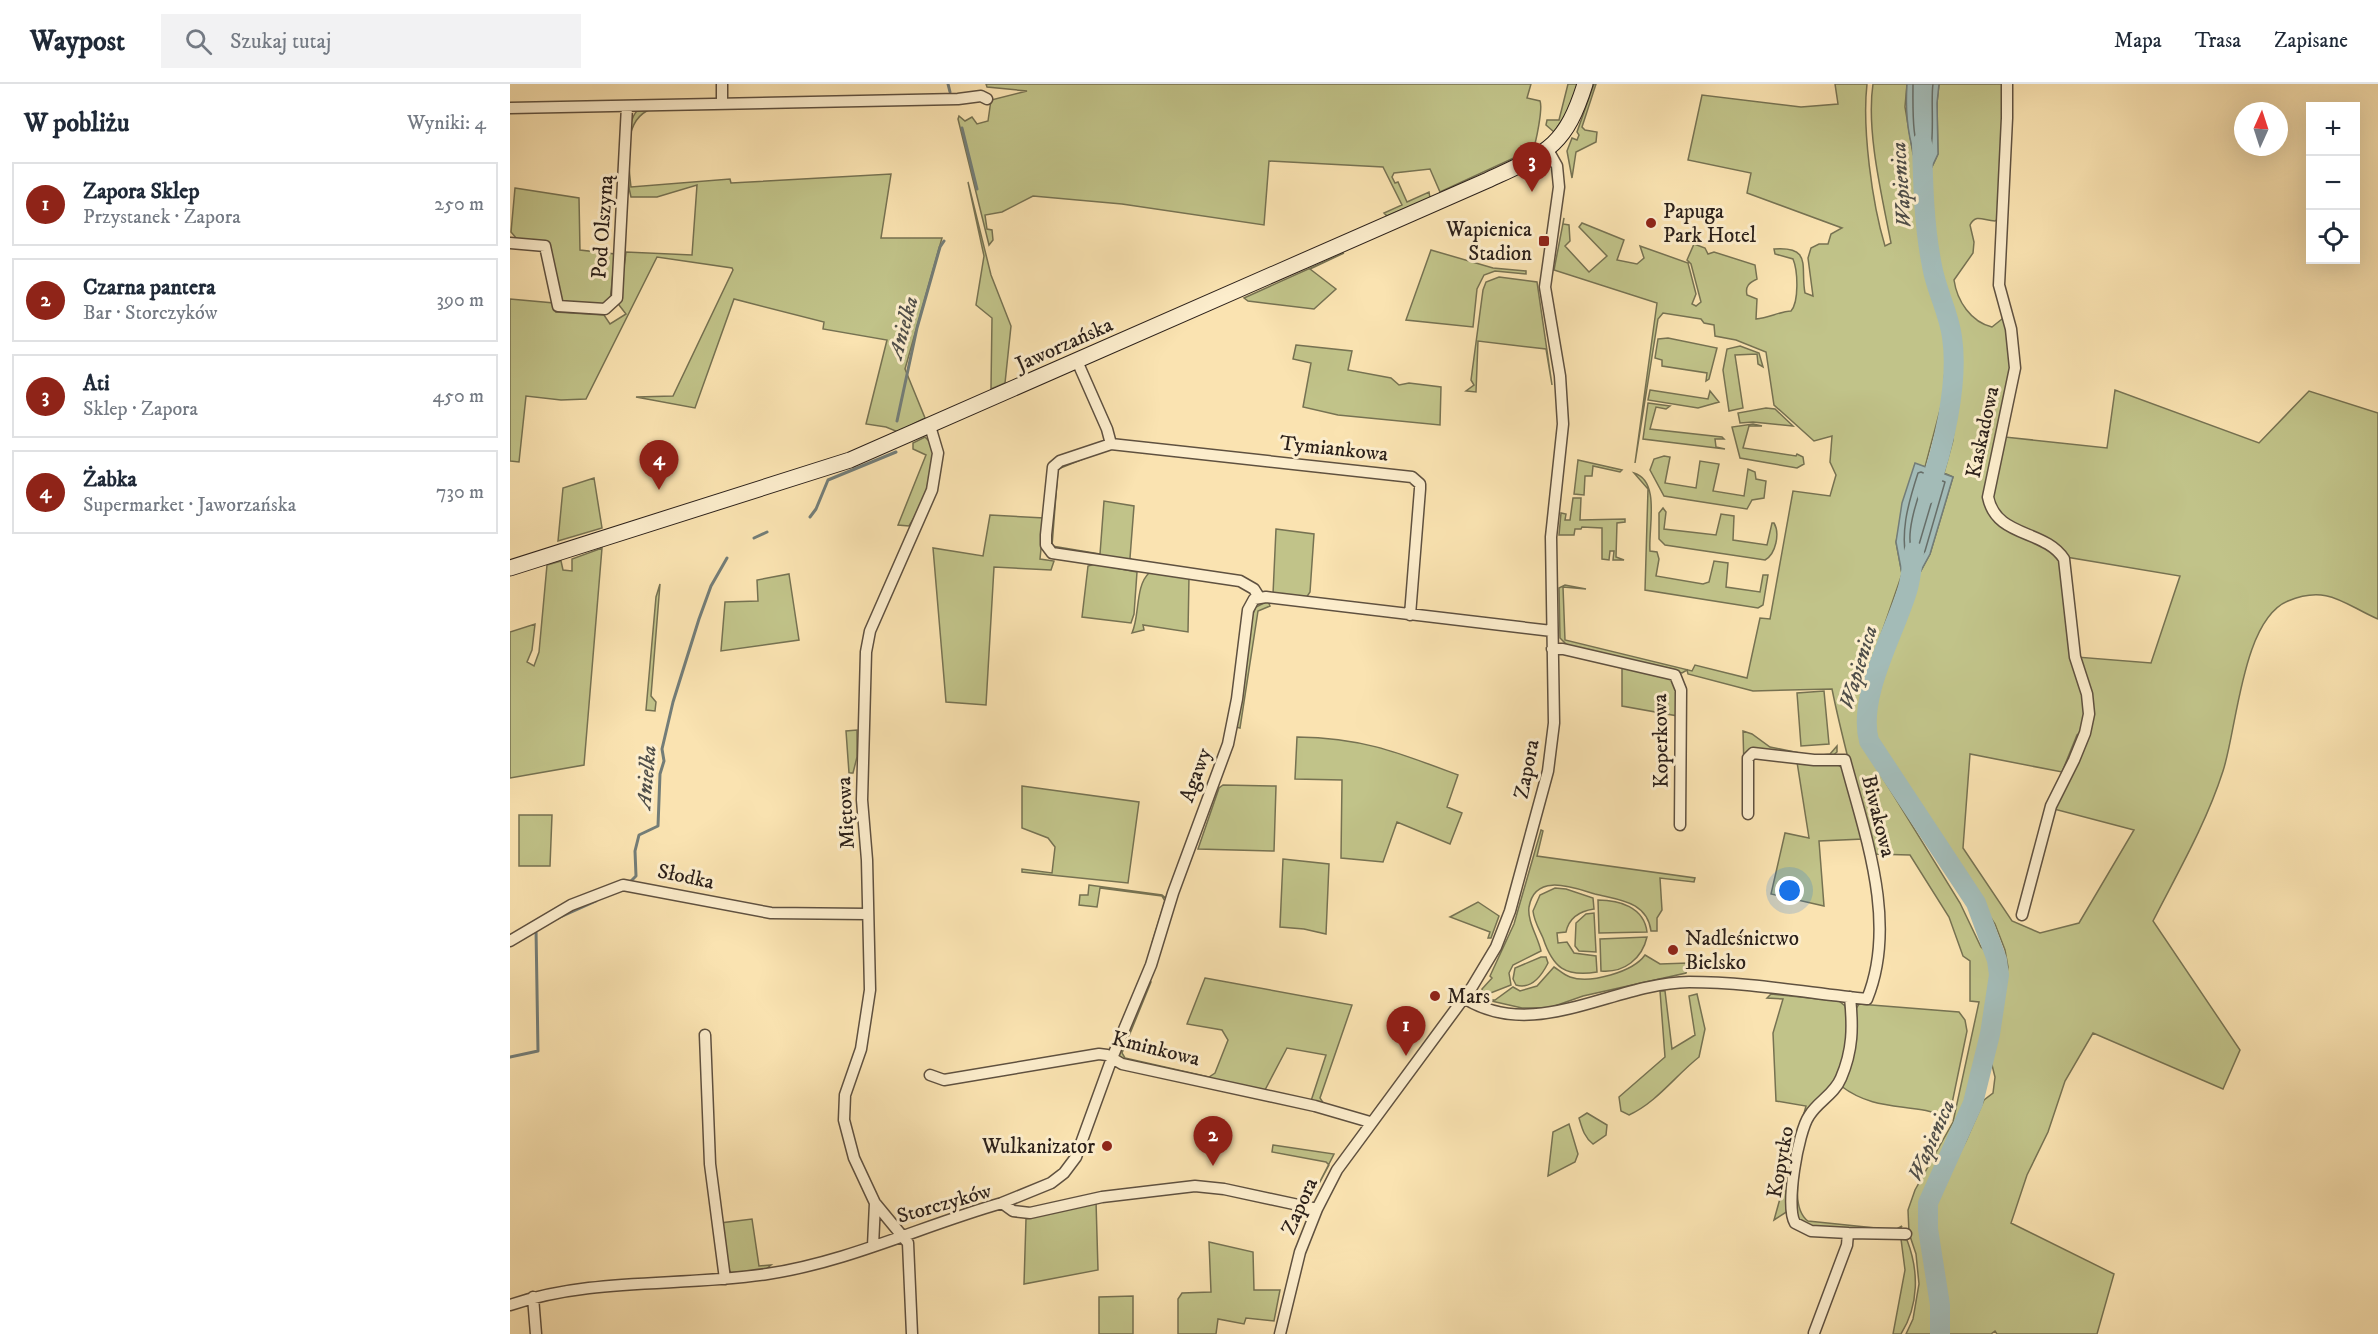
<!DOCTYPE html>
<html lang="pl">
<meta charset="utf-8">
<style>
:root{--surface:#fff;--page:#f2f2f3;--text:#1f2937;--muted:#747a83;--line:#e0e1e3;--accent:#8f2418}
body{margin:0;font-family:"IM FELL DW Pica",serif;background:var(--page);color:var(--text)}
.controls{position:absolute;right:18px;top:18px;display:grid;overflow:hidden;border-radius:0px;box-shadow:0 6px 24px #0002}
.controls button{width:54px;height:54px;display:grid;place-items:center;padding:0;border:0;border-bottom:2px solid var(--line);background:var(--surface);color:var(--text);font:30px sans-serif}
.compass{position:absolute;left:1724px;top:18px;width:54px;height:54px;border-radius:50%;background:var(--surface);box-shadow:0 6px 24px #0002;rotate:3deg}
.you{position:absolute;left:1280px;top:807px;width:21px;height:21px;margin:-15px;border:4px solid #fff;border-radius:50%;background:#1a73e8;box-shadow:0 0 0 9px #1a73e833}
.badge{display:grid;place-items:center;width:39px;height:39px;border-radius:50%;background:var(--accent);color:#fff;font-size:20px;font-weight:700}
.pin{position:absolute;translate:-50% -50px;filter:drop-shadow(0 2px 3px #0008)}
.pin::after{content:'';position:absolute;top:32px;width:21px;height:18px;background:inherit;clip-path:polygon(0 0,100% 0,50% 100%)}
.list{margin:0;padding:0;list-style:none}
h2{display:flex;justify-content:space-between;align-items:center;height:78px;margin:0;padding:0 24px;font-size:26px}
h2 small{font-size:20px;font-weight:400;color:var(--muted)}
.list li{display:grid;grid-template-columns:39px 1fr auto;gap:18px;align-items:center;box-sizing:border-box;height:84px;margin:0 12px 12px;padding:0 12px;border:2px solid var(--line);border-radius:0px}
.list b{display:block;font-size:22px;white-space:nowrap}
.list p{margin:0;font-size:20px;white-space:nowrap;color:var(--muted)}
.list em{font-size:20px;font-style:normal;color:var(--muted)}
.icon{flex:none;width:33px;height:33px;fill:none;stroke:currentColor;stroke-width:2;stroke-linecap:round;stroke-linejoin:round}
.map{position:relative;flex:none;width:1868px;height:1250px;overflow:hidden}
header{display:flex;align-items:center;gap:36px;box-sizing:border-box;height:84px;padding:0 30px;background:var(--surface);border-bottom:2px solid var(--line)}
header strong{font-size:28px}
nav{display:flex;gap:33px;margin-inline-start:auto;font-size:21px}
.search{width:420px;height:54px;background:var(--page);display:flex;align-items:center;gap:15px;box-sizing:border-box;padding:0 21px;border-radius:0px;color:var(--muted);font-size:22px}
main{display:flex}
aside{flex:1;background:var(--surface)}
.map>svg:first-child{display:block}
</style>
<header>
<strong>Waypost</strong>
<div class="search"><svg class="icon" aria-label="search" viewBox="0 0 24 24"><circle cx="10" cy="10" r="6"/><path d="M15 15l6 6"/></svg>Szukaj tutaj</div>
<nav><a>Mapa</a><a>Trasa</a><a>Zapisane</a></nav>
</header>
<main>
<aside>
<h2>W pobliżu<small>Wyniki: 4</small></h2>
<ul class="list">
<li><span class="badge">1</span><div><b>Zapora Sklep</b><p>Przystanek · Zapora</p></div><em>250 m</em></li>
<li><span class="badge">2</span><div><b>Czarna pantera</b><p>Bar · Storczyków</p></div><em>390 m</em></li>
<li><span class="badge">3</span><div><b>Ati</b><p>Sklep · Zapora</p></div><em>450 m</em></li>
<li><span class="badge">4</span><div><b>Żabka</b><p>Supermarket · Jaworzańska</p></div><em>730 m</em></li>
</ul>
</aside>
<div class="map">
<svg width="1868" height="1250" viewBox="0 0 1868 1250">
<rect width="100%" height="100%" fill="#fae3b1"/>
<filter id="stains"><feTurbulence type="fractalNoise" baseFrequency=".00333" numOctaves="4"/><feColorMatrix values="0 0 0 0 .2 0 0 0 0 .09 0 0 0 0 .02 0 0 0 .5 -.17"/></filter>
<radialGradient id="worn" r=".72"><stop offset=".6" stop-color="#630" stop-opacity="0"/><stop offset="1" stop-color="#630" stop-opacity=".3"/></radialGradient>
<path fill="#c1c389" stroke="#767252" stroke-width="1.5" d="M476 0H1021L1017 14 1030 17C1033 24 1026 59 1023 65L930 108 920 85 884 89 882 93 885 99 888 98 897 118 919 108 920 114 877 132 874 129 892 121 873 83 759 77 754 141 612 120 523 112 492 128 475 131 477 145 482 146 483 156 479 161 448 35 449 32 455 37 462 33 467 40 478 37 481 16 517 7 477 3Z
M1058 0H1069L1061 23 1044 48 1036 41 1037 36H1049Z
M1084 0H1086L1072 43 1075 46 1087 48 1086 58 1066 68 1062 94 1057 67 1062 54 1067 56 1069 51 1067 48Z
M1325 0H1357C1352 44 1362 119 1375 162L1381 159C1372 112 1356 47 1363 0H1397L1395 23 1403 70 1410 86 1408 120 1416 186 1437 257 1433 315 1415 383 1405 380 1386 458 1392 490 1351 609C1349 629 1349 646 1355 665L1450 819 1471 863 1479 870 1482 883 1473 951 1450 1037 1419 1098 1411 1124 1423 1199 1424 1250H1396L1403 1235 1409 1200 1406 1170 1399 1149 1398 1126 1405 1106 1443 1038 1469 918 1460 917V877L1453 872 1439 833 1400 771 1362 770C1349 714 1333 660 1322 605L1243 607 1178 590 1177 586 1172 589 1057 561 1050 554 1049 504 1055 501 1076 505 1053 503 1055 556 1182 587 1185 581 1237 594 1250 534 1260 535 1283 407 1320 412 1326 391 1320 378 1322 352 1304 357 1264 321 1256 268 1226 256 1205 252 1204 241 1194 239 1191 235 1153 229 1148 235 1125 379 1147 219 1044 186 1054 134 1053 140 1059 141 1060 157 1055 162 1079 188 1097 172 1069 143 1072 139 1114 156 1107 176 1127 180 1134 174 1130 162 1178 179 1186 210 1182 220 1186 222 1191 218 1181 180 1177 176 1184 160 1195 164 1198 170 1204 168 1245 181 1247 195C1239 199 1235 202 1237 211L1247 215 1246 235C1259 234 1268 228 1281 227 1289 218 1288 187 1283 175L1265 170 1264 165C1303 162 1290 183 1295 209L1303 212 1298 174 1301 164 1309 160H1318L1321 150 1332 144 1237 109 1241 89 1178 76 1192 11 1291 23 1328 20Z
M1429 0H1493L1489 134 1485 137C1474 137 1466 129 1460 141L1464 158 1463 169 1444 196C1447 217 1461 238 1482 243L1492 235 1496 236C1514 295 1484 357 1475 416 1489 459 1535 448 1552 482L1562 575 1575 609 1573 646 1567 651 1552 688 1460 670 1453 764 1502 837 1530 849 1569 839 1624 746 1544 725 1579 645 1580 610 1567 573 1641 579 1670 492 1556 473C1548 462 1537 458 1525 453 1463 425 1481 410 1495 353L1597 364 1605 306 1749 359 1799 307 1868 329V535C1835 521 1818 500 1778 517 1732 536 1727 645 1713 687 1696 740 1668 788 1643 837L1730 966 1713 1005 1583 949 1555 997 1538 1048 1517 1091 1501 1139 1604 1190 1587 1250H1487L1485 1247 1481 1250H1436L1434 1197 1424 1138 1426 1113 1456 1057 1474 1016 1483 1009 1485 993 1481 977 1498 883 1495 866 1485 840 1366 657 1361 638 1362 617 1397 527 1407 494 1420 470 1443 393 1434 389 1443 356 1448 291 1447 252 1429 183 1421 119 1420 87 1428 70 1427 19Z
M141 25C112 36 118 77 121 103L220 95 221 99 381 90 371 154H432L395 285 415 334 388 348 376 343 356 340 377 256 313 245 314 238 224 215 185 324 126 313 163 312 223 186 222 184 147 173 76 315 51 316 16 312 9 378 0 377V215L44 219 46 228 94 231 100 240 116 230 109 221 116 168 182 171 187 101 147 113H121C116 95 114 38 128 26Z
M458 98 481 191 501 242 495 299 481 305 482 234 466 221 474 172Z
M5 104 69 114 70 166 105 170 100 217 93 222 52 217 39 159 7 155 1 148Z
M921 166 983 184 1016 187V190L985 187 974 191 967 205 963 243 896 236Z
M834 169 800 185 826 205 804 225 738 217 734 214Z
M989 193 1027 198 1042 301 1036 265 968 257 966 308 956 307 964 301 961 296 973 206 976 198Z
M1148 255 1158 254 1207 264 1199 295 1196 297 1197 289 1152 282V276L1145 274Z
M786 261 842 267 838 286 881 294 889 301 899 299 931 303 930 341 828 331 793 323 801 279 783 275Z
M1230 262 1249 269 1253 283 1248 280 1247 270 1225 271 1233 324 1219 327 1213 286 1217 265Z
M1140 306 1198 315 1200 307 1209 318 1188 324 1138 316Z
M1138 319 1160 322 1156 325 1146 323 1140 345 1212 353 1214 355H1205L1206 363 1215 365 1133 355Z
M1256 324 1265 325 1283 342 1243 338 1230 339 1228 329Z
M1243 340 1252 342H1239L1233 364 1286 372 1287 370 1293 373 1294 380 1287 384 1230 374 1222 343Z
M415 353 423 361C423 392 415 417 399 442L388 441 416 371 403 365V359Z
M1154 372 1160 373 1155 399 1186 404 1190 377 1209 380 1203 407 1234 412 1238 385 1245 388 1246 395 1256 397 1254 414 1242 416 1237 425 1154 412 1140 386 1144 375Z
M578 373 548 385 542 462 590 470 594 417 624 422 620 474 623 477 543 466 540 458 543 396 549 382Z
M1068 376 1112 386 1110 388 1083 382 1082 392H1075L1074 411 1064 410Z
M1124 389C1151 397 1138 445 1140 467L1147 468 1149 475 1146 492 1193 500 1199 498 1204 477 1218 479 1216 503 1250 508 1253 491H1258L1253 521 1248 524 1135 506 1138 405Z
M84 394 92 444 48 457 53 404Z
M1063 414H1071L1070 436 1115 435V438L1107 439 1106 473 1114 476H1103L1104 467H1100L1099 476 1092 475V444L1072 443 1071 445H1065L1064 451H1049L1051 429 1056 430 1055 436H1060Z
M1153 424 1156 428 1154 445 1206 451 1211 430 1224 432 1223 456 1257 461 1262 439H1264C1270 449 1266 470 1255 476L1155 461 1149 455V429Z
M480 431 534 434 530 475 544 477 541 486 484 483 476 621 436 618 423 464 473 472Z
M766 445 804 450 800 508 796 514 763 510Z
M92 464 74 681 0 694V548L25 540 22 566 17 578 24 582 29 568 37 481 51 477 53 486 62 487V475Z
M585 480 627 488 624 530 621 539 572 533 578 482Z
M644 488 679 493 678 548 633 541 634 546 622 549C630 531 625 502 639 489Z
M279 490 289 556 211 567 215 518 248 517 247 496Z
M150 500 141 612 146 618 145 627 136 626 146 513Z
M758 517 760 522 748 527 730 644 726 643 742 532 746 523Z
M1112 581 1159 592 1166 598 1168 632 1112 622Z
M1314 607 1319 660 1291 662 1287 609Z
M347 646V673L343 689H339L336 647Z
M1233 647 1242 650 1260 663 1304 672 1320 670 1327 662V668L1321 673 1242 666 1237 670 1234 685Z
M787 653C853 654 887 668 948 691L937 723 952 729 940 760 887 738 873 778 831 774 832 696 785 695Z
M1287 678 1328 681 1335 686 1353 755 1309 757 1314 822 1261 810 1275 749 1299 754Z
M713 701 766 702 764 767 688 765 709 704Z
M512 702 629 718 618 799 512 788V785L542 789 545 763 538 754 512 744Z
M9 731H42L40 782H9Z
M1031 746 1033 747 1027 772 1185 794 1184 798 1150 794 1152 826 1147 834V847H1141C1137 817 1108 816 1085 810 1064 804 1025 788 1019 823 1017 837 1028 853 1031 867L1003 881 999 889 1001 901 973 912 972 905 982 894 980 892 1004 840Z
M773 775 819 780 816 850 794 845 770 843Z
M579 801 652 811 657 815 645 860 642 859 655 817 652 812 590 804 587 823 569 821 570 811H578Z
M1045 804 1056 805 1083 814 1084 825C1070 827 1059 834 1056 848L1047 849 1048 859 1057 858 1064 869 1086 872 1087 888C1055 893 1043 884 1033 854 1029 845 1024 837 1023 827L1030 811Z
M1088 816C1109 816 1134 823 1137 848L1089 849Z
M968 818 989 832 981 854H978L980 848 940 833Z
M1084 829 1086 868 1069 867 1065 862 1066 839 1076 830Z
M1137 853C1132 875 1114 889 1091 887L1090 855Z
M1135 871 1150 880 1178 879 1176 889 1073 912 1039 924H1012L977 916H985L1003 903 1010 907 1027 902 1044 883C1049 886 1054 891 1060 893 1080 900 1123 888 1135 871Z
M1031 873H1036L1038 879C1032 891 1022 906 1006 901L1003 895 1005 884Z
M695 894 842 921 810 1014 814 1020 801 1017 816 971 777 964 755 1006 614 976 609 972 638 897 641 898 612 969 615 974 699 993 705 989 718 956 712 946 677 940Z
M1150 907H1155L1162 965 1185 951 1179 912 1187 910 1195 945 1189 973C1165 992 1147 1018 1119 1031L1111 1027 1109 1013 1155 973Z
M1261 910 1329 917 1335 922 1340 943 1328 994 1300 1023 1278 1127 1264 1136 1296 1022 1266 1017 1263 949 1273 915 1257 914Z
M1349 920 1449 928 1455 936 1457 947 1439 1034C1402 1017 1368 1030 1331 1002L1345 926Z
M1077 1029 1097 1041 1096 1051 1083 1060C1074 1053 1072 1044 1069 1034Z
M1059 1040 1068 1070 1065 1078 1038 1092 1043 1048Z
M1293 1060C1291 1081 1279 1123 1298 1137L1385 1146 1392 1142 1389 1146 1302 1144 1289 1137 1284 1123Z
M763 1061 824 1070 801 1115H795L803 1111 819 1081 816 1078 762 1068Z
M586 1117 588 1186 514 1200 516 1135Z
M242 1135 249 1182 261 1181 255 1186 220 1189 210 1139Z
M1391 1155 1397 1156C1409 1187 1409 1221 1391 1250H1383L1395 1186Z
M699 1158 743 1168 744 1206H770L764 1237 736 1234 734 1240 708 1235 706 1250H668V1215L672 1209 701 1208Z
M623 1212V1250H589V1213Z"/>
<path fill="#a3bbb7" stroke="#737d78" stroke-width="1.5" d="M1397 0H1429L1427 19 1428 70 1420 87 1410 86C1398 59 1395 29 1397 0Z
M1405 379 1443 393 1420 470 1407 494 1392 490 1386 458 1392 419Z"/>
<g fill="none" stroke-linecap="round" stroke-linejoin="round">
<path stroke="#676e68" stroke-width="1.5" d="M1403 0C1403 19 1401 66 1415 78 1427 68 1420 18 1423 0
M1411 388 1435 398 1415 467 1402 486 1397 484C1390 448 1397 423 1408 389Z
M1416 397 1426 403 1408 464 1403 468C1394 454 1407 415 1413 399Z"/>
<path stroke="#737d78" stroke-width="3" d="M438 0 440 8
M452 44 467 105
M387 337 407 244 430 163 434 157
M300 433 306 425 318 396 386 368
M244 454 257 448
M118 800 126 792 125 767 129 751 148 742 150 690 154 677 152 665 163 618 189 535 201 502 217 474
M48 834 86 817
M0 973 28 967 26 845"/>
<path stroke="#a3bbb7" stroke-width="20" d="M1412 59C1413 100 1414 142 1422 182 1426 206 1439 229 1442 253 1449 299 1433 367 1417 410
M1404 468C1402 480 1401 493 1398 504 1385 549 1347 612 1359 657L1466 819 1487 876 1489 891 1480 950 1463 1019 1418 1119V1145L1430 1221V1250"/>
<defs>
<path id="street" d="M212 0V20
M1497 0V34L1489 201 1501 245 1505 284 1478 413C1486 454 1535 445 1554 475L1565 573 1577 610 1579 630 1575 649 1564 676 1541 722 1512 831
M0 24 448 15 471 12 477 15
M0 159 35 162 48 222 95 225 107 214 117 22
M567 277 597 345 601 360
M749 513 744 505 730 497 542 469 536 461V451L543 383 550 377 601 360 902 393 910 400V405L900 531
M1042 565H1053L1165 591 1171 606 1170 741
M0 857 61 821 113 801 261 829 357 830
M954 914C1025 959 1103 899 1179 898 1238 898 1298 909 1357 915 1388 839 1355 751 1335 676H1304L1243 669 1238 674V730
M195 951 200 1080 215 1195
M420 991 434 996 589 970 597 971 612 980 805 1022 860 1038
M492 1119 541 1099 554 1089 566 1073 602 974 641 881 663 809 718 660 727 615 738 526 744 515 756 513 1042 547
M1338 1149 1396 1150
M363 1162 365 1119
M23 1213 26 1250
M0 1221C83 1193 171 1203 257 1190 338 1178 414 1141 492 1119L503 1127 520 1129 592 1113 685 1102 714 1105 807 1125
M1304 1249 1337 1161 1338 1149 1301 1147 1285 1139C1275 1123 1288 1048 1299 1032 1308 1017 1324 1011 1331 994 1343 966 1343 943 1340 913
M402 1250 398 1159 365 1119 344 1074 334 1036 335 1011 351 965 360 906 357 776 352 716 356 568 360 547 422 406 428 369 420 342
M770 1250 790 1168 807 1125 827 1086 962 903 986 863 1000 827 1038 687 1044 639 1041 453 1053 340 1050 292 1035 203 1049 103 1047 82 1038 66"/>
<path id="secondary" d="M0 484 340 376 978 96C1036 69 1055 64 1075 0"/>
</defs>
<use href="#street" stroke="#5f5140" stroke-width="13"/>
<use href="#secondary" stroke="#2b201a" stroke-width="17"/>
<use href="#street" stroke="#fcedcc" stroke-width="10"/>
<use href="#secondary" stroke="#fcedcc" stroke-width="15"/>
</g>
<g fill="#8f2418" stroke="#fcedcc" stroke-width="2">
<circle cx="1141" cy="139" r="6"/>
<rect x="1028" y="151" width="12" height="12" rx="3"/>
<circle cx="1163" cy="866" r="6"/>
<circle cx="925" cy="912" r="6"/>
<circle cx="597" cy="1062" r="6"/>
</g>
<g text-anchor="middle" stroke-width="6" stroke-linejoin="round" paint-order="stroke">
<g font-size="21" fill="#2b201a" stroke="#fcedcc" text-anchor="start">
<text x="1153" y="134">Papuga<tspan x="1153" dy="24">Park Hotel</tspan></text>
<text x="1022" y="152" text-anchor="end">Wapienica<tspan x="1022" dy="24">Stadion</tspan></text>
<text x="1175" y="861">Nadleśnictwo<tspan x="1175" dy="24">Bielsko</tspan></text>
<text x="937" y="919">Mars</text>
<text x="585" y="1069" text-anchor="end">Wulkanizator</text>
</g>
<g font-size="21" fill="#2b201a" stroke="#fcedcc">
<text transform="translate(92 143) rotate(-86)" y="7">Pod Olszyną</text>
<text transform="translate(554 260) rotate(-24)" y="7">Jaworzańska</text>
<text transform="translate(1472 348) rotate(-78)" y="7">Kaskadowa</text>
<text transform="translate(824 364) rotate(6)" y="7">Tymiankowa</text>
<text transform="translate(1150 657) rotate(-91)" y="7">Koperkowa</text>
<text transform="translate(1016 685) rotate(-79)" y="7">Zapora</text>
<text transform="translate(685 691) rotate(-70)" y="7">Agawy</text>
<text transform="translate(335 729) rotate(-93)" y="7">Miętowa</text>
<text transform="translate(1369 732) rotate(76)" y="7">Biwakowa</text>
<text transform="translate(176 792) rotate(12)" y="7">Słodka</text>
<text transform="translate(646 964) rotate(14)" y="7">Kminkowa</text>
<text transform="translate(1270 1078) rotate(-80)" y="7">Kopytko</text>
<text transform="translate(434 1119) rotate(-16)" y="7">Storczyków</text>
<text transform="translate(789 1122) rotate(-66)" y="7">Zapora</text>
</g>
<g font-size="22" font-style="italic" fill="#4f4e49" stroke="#fcedcc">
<text transform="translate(1390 101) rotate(-94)" y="8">Wapienica</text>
<text transform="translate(392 243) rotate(-75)" y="8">Anielka</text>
<text transform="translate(1347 583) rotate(-73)" y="8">Wapienica</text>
<text transform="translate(135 693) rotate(-85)" y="8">Anielka</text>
<text transform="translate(1420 1056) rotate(-66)" y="8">Wapienica</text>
</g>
</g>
<rect width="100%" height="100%" filter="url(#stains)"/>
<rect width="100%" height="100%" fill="url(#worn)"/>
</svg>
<div class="controls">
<button>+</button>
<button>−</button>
<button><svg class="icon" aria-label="locate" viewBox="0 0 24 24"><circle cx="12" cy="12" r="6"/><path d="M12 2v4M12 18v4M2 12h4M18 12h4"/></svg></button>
</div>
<svg class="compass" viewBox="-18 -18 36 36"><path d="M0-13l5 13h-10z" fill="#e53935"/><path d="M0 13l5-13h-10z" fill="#747a83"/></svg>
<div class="you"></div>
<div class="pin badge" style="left:896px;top:972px">1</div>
<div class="pin badge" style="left:703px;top:1082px">2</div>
<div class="pin badge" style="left:1022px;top:108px">3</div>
<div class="pin badge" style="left:149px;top:406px">4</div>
</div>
</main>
